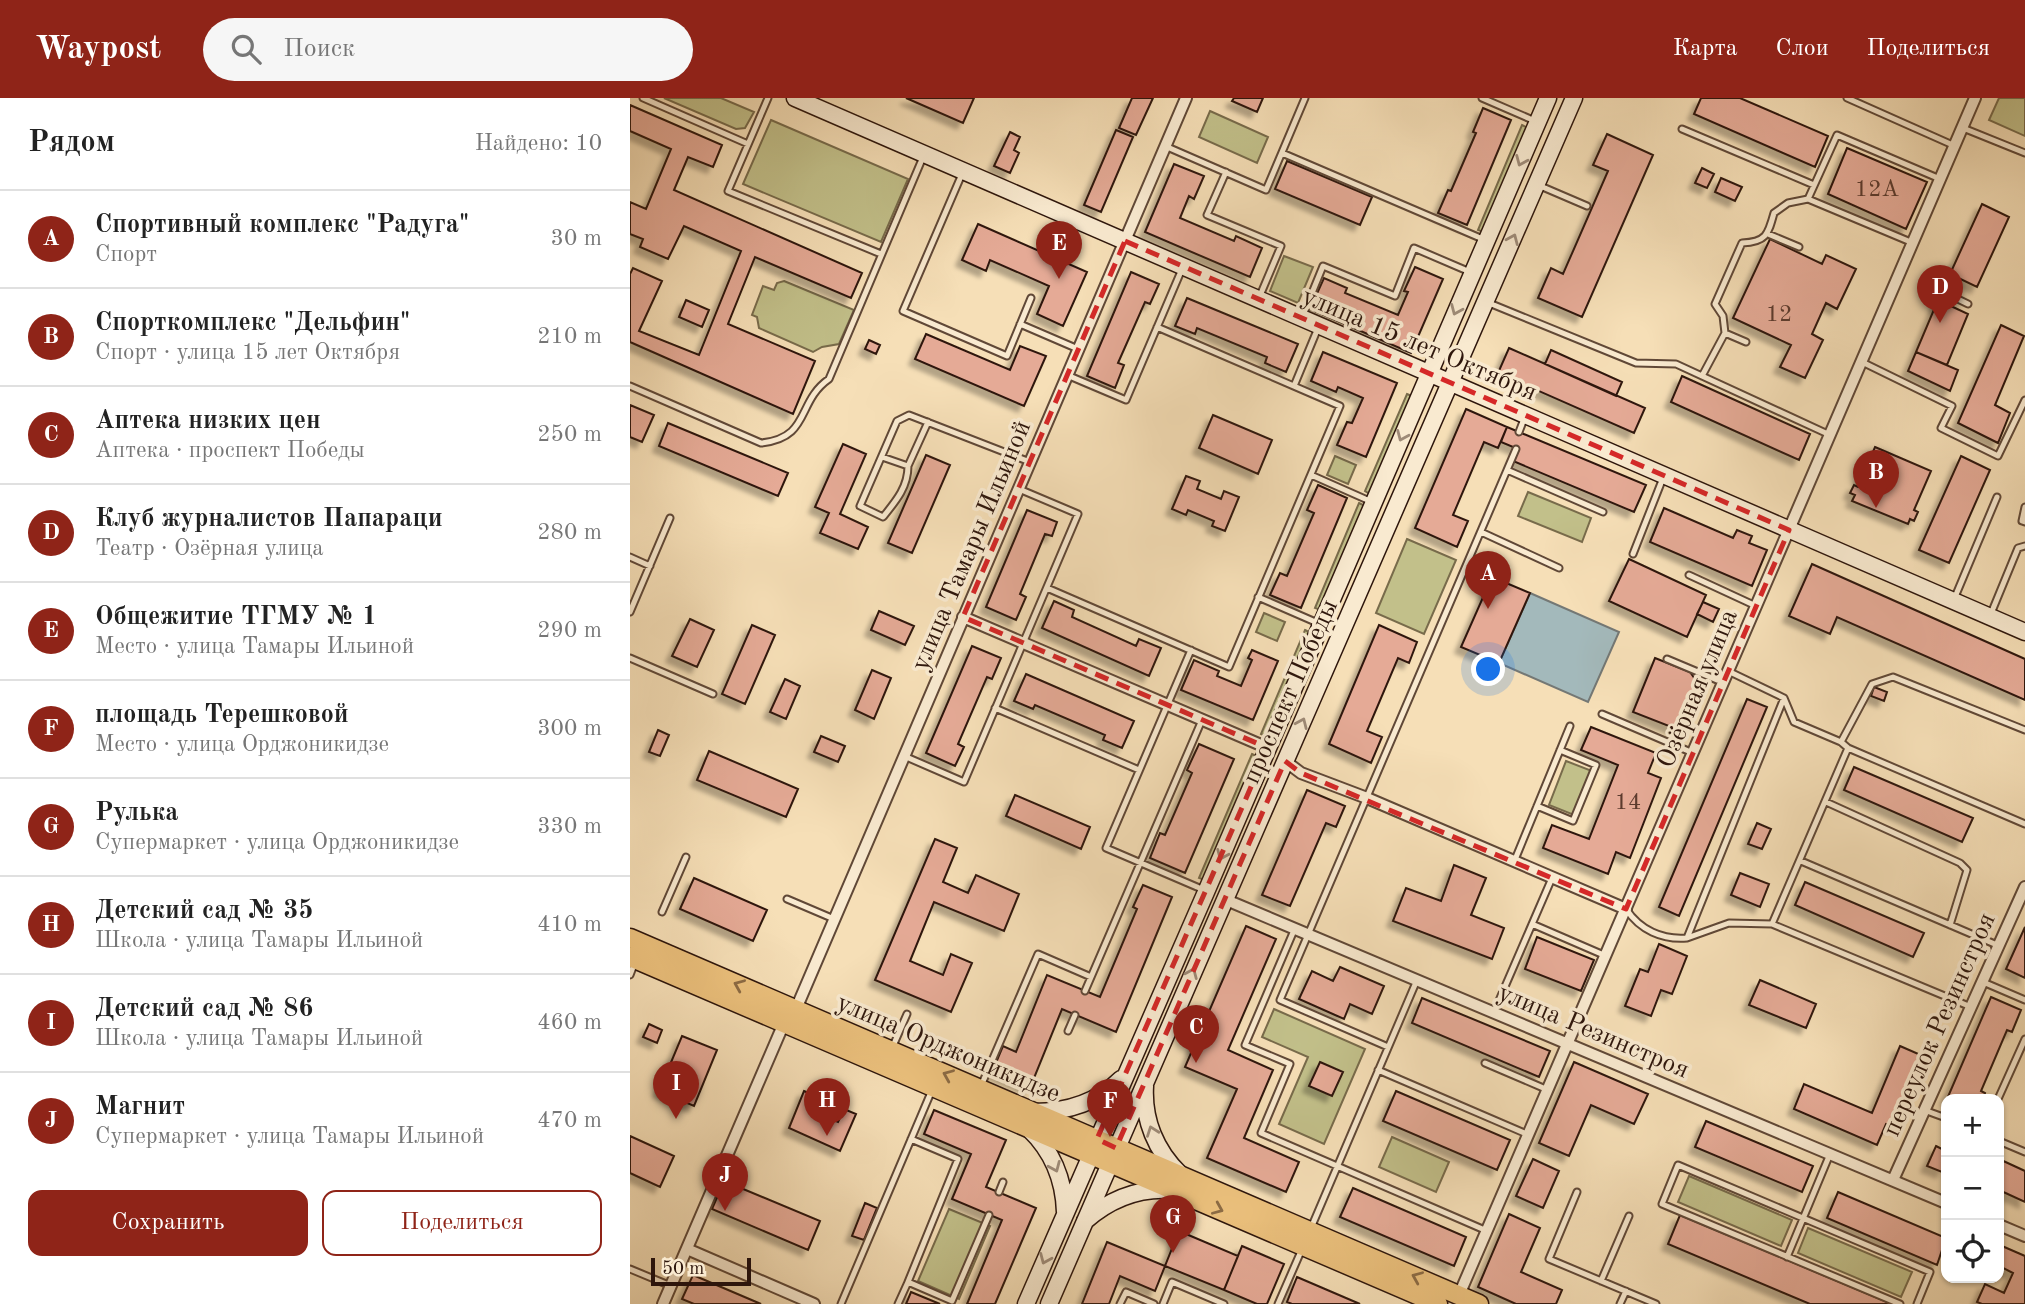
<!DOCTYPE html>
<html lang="ru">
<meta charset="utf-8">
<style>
:root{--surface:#fff;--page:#f6f6f6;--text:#222;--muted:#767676;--line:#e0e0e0;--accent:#8f2418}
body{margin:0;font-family:"Old Standard TT",serif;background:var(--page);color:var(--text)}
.controls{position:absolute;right:21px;bottom:21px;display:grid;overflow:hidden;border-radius:14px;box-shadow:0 2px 5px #0004}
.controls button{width:63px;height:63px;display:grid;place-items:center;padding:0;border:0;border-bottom:2px solid var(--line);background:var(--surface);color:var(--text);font:35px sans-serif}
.scale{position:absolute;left:21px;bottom:18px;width:100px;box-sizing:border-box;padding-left:7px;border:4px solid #2e160c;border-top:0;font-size:19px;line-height:24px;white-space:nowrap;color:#2e160c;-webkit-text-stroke:5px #f9ead0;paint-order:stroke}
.you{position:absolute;left:859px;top:572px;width:24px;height:24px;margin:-18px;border:5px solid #fff;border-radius:50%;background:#1a73e8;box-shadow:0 0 0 10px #1a73e833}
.badge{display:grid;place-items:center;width:46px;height:46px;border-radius:50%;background:var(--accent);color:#fff;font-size:23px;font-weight:700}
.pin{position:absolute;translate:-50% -58px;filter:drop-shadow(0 2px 4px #0008)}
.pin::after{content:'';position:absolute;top:37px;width:24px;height:21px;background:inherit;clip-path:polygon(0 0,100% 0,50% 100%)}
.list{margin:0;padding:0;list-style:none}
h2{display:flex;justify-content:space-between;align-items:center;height:91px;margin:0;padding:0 28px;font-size:30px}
h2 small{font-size:23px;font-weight:400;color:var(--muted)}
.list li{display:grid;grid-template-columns:46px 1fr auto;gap:21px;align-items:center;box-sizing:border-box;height:98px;padding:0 28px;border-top:2px solid var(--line)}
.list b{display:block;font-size:26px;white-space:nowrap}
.list p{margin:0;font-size:23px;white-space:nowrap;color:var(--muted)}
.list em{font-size:23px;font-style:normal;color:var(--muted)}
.actions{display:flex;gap:14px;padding:21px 28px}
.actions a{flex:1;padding:16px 0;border:2px solid var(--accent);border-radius:14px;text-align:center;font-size:24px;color:var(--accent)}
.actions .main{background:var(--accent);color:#fff}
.icon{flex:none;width:38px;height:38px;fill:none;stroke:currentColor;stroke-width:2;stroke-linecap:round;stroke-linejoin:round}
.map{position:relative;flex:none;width:1395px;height:1206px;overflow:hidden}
header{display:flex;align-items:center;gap:42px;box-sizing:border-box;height:98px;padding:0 35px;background:var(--accent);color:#fff}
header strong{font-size:33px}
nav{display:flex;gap:38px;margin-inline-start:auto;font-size:24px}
.search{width:490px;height:63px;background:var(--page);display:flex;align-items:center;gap:18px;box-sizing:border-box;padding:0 24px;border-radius:38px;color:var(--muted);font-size:26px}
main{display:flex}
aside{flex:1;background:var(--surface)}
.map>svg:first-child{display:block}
</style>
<header>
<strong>Waypost</strong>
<div class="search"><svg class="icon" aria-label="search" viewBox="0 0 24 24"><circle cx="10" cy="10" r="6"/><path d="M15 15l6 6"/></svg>Поиск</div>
<nav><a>Карта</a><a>Слои</a><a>Поделиться</a></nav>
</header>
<main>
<aside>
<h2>Рядом<small>Найдено: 10</small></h2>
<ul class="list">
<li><span class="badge">A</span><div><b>Спортивный комплекс &quot;Радуга&quot;</b><p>Спорт</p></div><em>30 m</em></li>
<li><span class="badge">B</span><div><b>Спорткомплекс &quot;Дельфин&quot;</b><p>Спорт · улица 15 лет Октября</p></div><em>210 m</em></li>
<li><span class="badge">C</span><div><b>Аптека низких цен</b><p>Аптека · проспект Победы</p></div><em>250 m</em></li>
<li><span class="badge">D</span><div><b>Клуб журналистов Папараци</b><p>Театр · Озёрная улица</p></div><em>280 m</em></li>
<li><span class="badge">E</span><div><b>Общежитие ТГМУ № 1</b><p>Место · улица Тамары Ильиной</p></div><em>290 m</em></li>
<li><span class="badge">F</span><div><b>площадь Терешковой</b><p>Место · улица Орджоникидзе</p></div><em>300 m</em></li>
<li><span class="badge">G</span><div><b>Рулька</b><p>Супермаркет · улица Орджоникидзе</p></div><em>330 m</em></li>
<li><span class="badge">H</span><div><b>Детский сад № 35</b><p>Школа · улица Тамары Ильиной</p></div><em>410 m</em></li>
<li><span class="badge">I</span><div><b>Детский сад № 86</b><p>Школа · улица Тамары Ильиной</p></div><em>460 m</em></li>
<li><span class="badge">J</span><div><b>Магнит</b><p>Супермаркет · улица Тамары Ильиной</p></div><em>470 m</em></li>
</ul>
<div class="actions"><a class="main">Сохранить</a><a>Поделиться</a></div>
</aside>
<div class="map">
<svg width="1395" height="1206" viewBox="0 0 1395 1206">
<defs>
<filter id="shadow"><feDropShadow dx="-6" dy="6" stdDeviation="2" flood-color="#0004"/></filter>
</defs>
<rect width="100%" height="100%" fill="#f6dfb7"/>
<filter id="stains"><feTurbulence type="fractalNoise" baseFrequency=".00286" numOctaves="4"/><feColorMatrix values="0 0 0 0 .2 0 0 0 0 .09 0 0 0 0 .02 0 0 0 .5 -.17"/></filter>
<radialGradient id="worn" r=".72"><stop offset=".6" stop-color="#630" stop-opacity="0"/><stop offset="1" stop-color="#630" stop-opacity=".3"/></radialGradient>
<path fill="#c2c08a" stroke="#786b4b" stroke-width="2" d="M34 0H91L124 14 115 30 106 31Z
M1369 0H1395V38L1359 22Z
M580 13 638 39 627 65 569 39Z
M141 22 278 81 251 144 113 86Z
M892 27 900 31 856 135 848 132Z
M654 158 683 169 668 205 640 193Z
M154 183 224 212 209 246 192 249 183 254 129 230 127 219 122 217 133 188 144 192 147 185Z
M777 296 782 298 740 396 735 393Z
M705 358 726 367 718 386 697 377Z
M898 394 961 420 952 444 888 418Z
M729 405 735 408 691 512 685 510Z
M777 441 826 462 794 536 746 515Z
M634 515 655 524 647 543 626 534Z
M675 532 681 535 637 639 631 636Z
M622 656 628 659 575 782 569 780Z
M936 663 962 673 944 717 919 707Z
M644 911 735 951 694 1046 649 1026 678 959 632 939Z
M762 1039 819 1064 806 1094 749 1069Z
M1059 1078 1162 1122 1151 1148 1048 1104Z
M319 1111 360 1128 329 1201 288 1183Z
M1178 1130 1282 1174 1271 1199 1168 1155Z"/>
<path fill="#a3b9bb" stroke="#747875" stroke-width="2" d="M900 495 989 534 958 604 869 565Z"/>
<path fill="#e5aa96" stroke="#2e160c" stroke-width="2" filter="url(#shadow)" d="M276 0H344L333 25Z
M502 0H523L506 37 489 30Z
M604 0H633L627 14 602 3Z
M1071 0H1110L1198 38 1185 69 1064 16Z
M0 7 92 47 83 69 58 59 44 92 232 175 221 200 125 159 98 226 185 263 163 316 0 244V176L3 170 32 183 9 233 69 257 111 153 54 128 38 161 10 149 13 141 0 136V104L16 111 41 51 0 33Z
M853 10 881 22 837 127 808 115 818 92 821 93 846 35 843 34Z
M486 32 503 39 471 114 454 107Z
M380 34 390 39 384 52 389 55 380 75 364 68Z
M977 36 1023 57 952 219 908 200 921 170 933 176 978 73 963 67Z
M1217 50 1297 84 1276 131 1198 96Z
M657 63 742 99 730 127 645 91Z
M544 66 574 78 564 101 559 98 550 120 604 143 606 138 632 150 620 179 515 134Z
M1072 70 1084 76 1077 90 1065 85Z
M1091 80 1112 89 1105 103 1085 94Z
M1352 106 1379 119 1347 189 1320 176Z
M348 126 457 174 433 228 407 216 419 188 360 162 356 173 332 162Z
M1140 141 1192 166 1196 157 1226 171 1207 211 1196 205 1182 236 1193 242 1175 280 1150 269 1161 247 1103 220Z
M785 169 813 181 781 255 680 211 694 180 717 190 715 195 768 217 778 194 774 193Z
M501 174 529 186 520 206 515 204 488 265 494 267 485 290 457 278Z
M557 200 668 246 656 274 635 265 637 259 567 230 565 236 545 228Z
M56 202 79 212 72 229 49 219Z
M1308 202 1338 216 1317 267 1286 254Z
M1371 227 1394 238 1365 307 1380 315 1368 345 1328 325Z
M296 236 380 272 390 248 416 258 394 308 285 261Z
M239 242 250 247 246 256 235 251Z
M879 250 1015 310 1004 335 868 275Z
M921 252 992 284 986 298 915 266Z
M693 254 767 285 736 359 707 347 717 324 722 325 733 300 708 289 706 294 681 283Z
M1286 254 1328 272 1320 293 1278 273Z
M1052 278 1180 336 1169 362 1041 304Z
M0 307 24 317 12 344 0 339Z
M836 311 877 329 868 350 854 344 823 417 838 423 827 449 785 430Z
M583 317 642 342 628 376 569 350Z
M38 325 158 375 148 398 29 348Z
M877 329 1016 387 1004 414 883 363 888 351 871 344Z
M213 346 236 356 210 416 238 429 228 451 190 435 199 415 185 409Z
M1245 349 1301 373 1284 412 1288 414 1284 423 1280 421 1278 426 1222 403 1225 397 1220 395 1224 387 1228 389Z
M296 357 320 367 282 455 258 445Z
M1331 358 1360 372 1319 465 1289 452Z
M556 378 570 383 567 391 591 401 594 393 609 399 595 433 582 428 584 423 558 412 556 417 542 411Z
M688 387 717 400 671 510 640 497 650 475 657 478 684 415 677 412Z
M1034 410 1103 440 1107 432 1122 438 1119 445 1137 452 1122 488 1020 444Z
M397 412 427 424 422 438 415 436 390 496 396 499 386 522 356 509Z
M999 461 1076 497 1057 539 979 503Z
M1182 466 1395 561V602L1207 519 1200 536 1159 518Z
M862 479 900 495 869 565 831 549Z
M424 503 444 512 442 519 506 548 509 541 531 550 519 578 412 530Z
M1073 504 1089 511 1083 524 1067 516Z
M249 513 284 528 275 547 241 532Z
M60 521 84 532 67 569 42 558Z
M122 527 145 537 115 606 92 596Z
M749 527 787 544 779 565 768 560 737 633 752 639 741 665 699 646Z
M342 548 371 560 362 581 357 579 328 646 334 649 325 668 296 655Z
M622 552 648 563 623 622 551 592 564 562 589 573 587 578 611 588 622 562 618 560Z
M1025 560 1060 574 1067 584 1049 632 1003 614Z
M242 572 261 580 244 621 225 612Z
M396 576 504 623 492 650 473 642 475 637 405 607 403 611 384 603Z
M155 581 170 588 156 621 140 614Z
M1244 589 1257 594 1254 603 1241 598Z
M1117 601 1137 609 1049 818 1029 809Z
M961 629 1026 655 1018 675 1031 680 1000 760 986 754 978 776 913 750 922 727 959 741 988 667 951 652Z
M28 632 39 637 30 658 19 654Z
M191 638 215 648 208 664 184 654Z
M569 646 604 661 555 775 520 760 530 735 535 737 562 675 557 672Z
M79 653 168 691 156 719 67 682Z
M1224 669 1343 720 1332 744 1214 692Z
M677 692 715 708 706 729 696 725 660 808 632 797Z
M385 697 460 729 451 751 376 718Z
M1127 725 1141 731 1132 751 1118 746Z
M305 741 327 750 313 784 338 795 346 777 389 796 374 833 304 804 280 863 313 877 321 856 342 865 321 914 245 882Z
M824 767 856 780 841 817 874 830 862 861 763 823 776 790 811 803Z
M1110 775 1139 786 1130 809 1101 797Z
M64 780 137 812 123 843 50 811Z
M1175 784 1294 835 1283 859 1165 807Z
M513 787 542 799 486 934 432 911 400 990 362 974 373 948 386 954 417 877 470 899 507 811 503 809Z
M616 828 646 841 598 952 643 972 614 1040 669 1064 656 1094 577 1060 607 991 555 969Z
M1395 829V880L1376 871Z
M907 839 964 862 951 893 895 871Z
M1029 846 1057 858 1042 896 1031 892 1021 918 995 908 1010 871 1018 874Z
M710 869 754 888 742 916 720 906 714 921 669 901 682 873 703 883Z
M1130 882 1186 906 1176 930 1119 907Z
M1361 899 1391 912 1382 934 1377 932 1351 993 1355 995 1353 1001H1317Z
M792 900 920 953 909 979 782 925Z
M19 926 32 932 27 945 13 939Z
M52 938 87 952 64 1008 29 993Z
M1270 948 1293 958 1263 1029 1256 1026 1247 1047 1164 1011 1174 986 1242 1015Z
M690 964 713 974 702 998 679 988Z
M944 964 1018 996 1004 1026 961 1007 939 1058 909 1045Z
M174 993 187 999 181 1012 208 1024 214 1011 226 1016 210 1053 159 1030Z
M766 993 880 1042 867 1072 753 1023Z
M304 1012 376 1042 356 1089 406 1110 365 1206H337L372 1122 322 1101 341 1056 294 1036Z
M1076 1023 1183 1068 1172 1094 1065 1049Z
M0 1038 44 1058 30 1089 0 1075Z
M1306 1048 1316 1053V1064L1312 1074 1297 1068Z
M903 1061 929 1073 913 1110 886 1098Z
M1369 1061 1395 1073V1104L1369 1092Z
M94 1083 190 1123 178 1152 82 1111Z
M723 1090 836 1139 824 1168 710 1119Z
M1208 1094 1316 1140 1307 1167 1197 1120Z
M235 1105 247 1110 234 1142 222 1138Z
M879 1116 910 1130 891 1174 932 1192 926 1206H886L848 1189Z
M1050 1117 1262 1206H1180L1038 1146Z
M549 1133 608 1158 594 1192 535 1168Z
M477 1144 535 1168 525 1193 490 1178 479 1206H452Z
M612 1148 654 1166 637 1206H627L594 1192Z
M1372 1148 1395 1158V1206H1352L1347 1204 1355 1186 1374 1195 1383 1175 1369 1168V1154Z
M63 1177 131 1206H64L52 1201Z
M667 1179 730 1206H662L657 1204Z
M281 1194 310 1206H276Z"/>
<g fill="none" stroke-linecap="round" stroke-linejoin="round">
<defs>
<path id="lane" d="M13 0 118 46
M138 0 98 93 251 156
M852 0 905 23
M1217 0 1325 48
M1333 30 1395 55
M1052 31 1184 87
M535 48 636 92 675 0
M652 55 855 142
M596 74 577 117 651 148 629 200
M332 76 273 213 377 258 401 200
M908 87 957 108
M1138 136 1169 149
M1283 145 1178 101 1207 37 1310 81
M1293 184 1338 206
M859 205 1006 265 1046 266 1200 337
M673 217 693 168 765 198 784 150 840 174
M390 226 448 251
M1116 244 1095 235 1093 218 1085 206 1112 145C1136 144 1138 137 1144 115L1158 105 1178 101
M1232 264 1322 308 1311 330 1368 358 1395 302
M437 277 496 302 552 171
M1072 278 1095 235
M0 288 131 345C181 340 166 304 199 281L293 59
M664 288 688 230
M889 334 894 321
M252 359 278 368C278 389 266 403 253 419L230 408 267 323 279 317 400 364
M278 368 298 324
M877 372 973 414
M681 377 742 404
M1395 409 1392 423 1395 424
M851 434 929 470
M1003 456 1033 380
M0 459 20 468
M1059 477 1126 508
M417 490 599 569 710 308 527 229
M628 499 690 526
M1325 499 1367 399
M0 514 40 420
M1360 518 1388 450 1395 448
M561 552 476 750 574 792
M0 560 83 596
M1037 561 1087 582 1098 573 1154 600 1164 624 1211 644
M365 610 509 672
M972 616 1063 655
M1395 632 1263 579 1242 586 1211 644 1218 650 1395 726
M1218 650 1142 826 1341 909
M274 658 334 684 448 416 389 391
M1196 704 1330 765 1337 772 1320 827
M907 708 943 723 966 667 930 652
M1171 763 1367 847
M884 764 940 628
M157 801 204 821
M996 811C1010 832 1032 842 1057 840L1154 600
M32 814 56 759
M902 826 976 858
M665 830 615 947 660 966 631 1035 857 1133
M1057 840 1099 825 1142 826
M0 877 5 864
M1353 884 1395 902
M455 893 572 622
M864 914 922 780
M438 933 445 917
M263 948 277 916
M758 949 650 902 886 351
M855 965 918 992
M748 972 899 1037
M351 988 408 856 461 879
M1368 1001 1395 941
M1294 1012 1316 1020
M1369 1043 1395 1054
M369 1094 373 1084
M947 1094 919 1161 1026 1206
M681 1130 787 882
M1157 1159 1200 1056
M0 1171 41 1188
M971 1183 999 1118
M278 1184 328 1061 281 1041
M211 1206 302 992
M268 1206 278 1184 322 1203 359 1117
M490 1206 496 1194 524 1206
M533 1206 542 1184 594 1206
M648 1206 672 1151
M990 1206 996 1193
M1270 1206 1032 1106 1048 1067 1300 1174 1287 1206"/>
<path id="street" d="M333 519 638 650
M655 663 671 675 737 700 996 811
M594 801 1316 1105
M166 911 556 0
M1263 1082 1395 789
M1369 1127 1395 1138
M57 1151 184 1206
M829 1197 1345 0
M33 1206 154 925"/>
<path id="secondary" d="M165 0 1395 534
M515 988C513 1022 526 1053 550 1076
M403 1014C437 1014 467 1005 491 981
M399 1031C422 1053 434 1082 435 1114
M455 1123C479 1102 508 1090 540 1092
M396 1206 576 794 918 0
M419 1206C592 803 771 403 944 0"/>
<path id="primary" d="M0 840 849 1206
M0 859 808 1206"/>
</defs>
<use href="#lane" stroke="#604837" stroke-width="9"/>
<use href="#street" stroke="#604837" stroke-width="14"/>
<use href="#secondary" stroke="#2e160c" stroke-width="19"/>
<use href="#primary" stroke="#2e160c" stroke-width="21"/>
<use href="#lane" stroke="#f9ead0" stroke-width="5"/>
<use href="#street" stroke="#f9ead0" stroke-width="10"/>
<use href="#secondary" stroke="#f9ead0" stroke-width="16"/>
<use href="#primary" stroke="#ebc07c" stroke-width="18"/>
</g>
<defs><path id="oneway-chevron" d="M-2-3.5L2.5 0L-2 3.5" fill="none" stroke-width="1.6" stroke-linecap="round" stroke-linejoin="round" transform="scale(1.75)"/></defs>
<g stroke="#9e8b78">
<use href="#oneway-chevron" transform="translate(891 63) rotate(113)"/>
<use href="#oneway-chevron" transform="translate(883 141) rotate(-67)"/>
<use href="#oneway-chevron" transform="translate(826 212) rotate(113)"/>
<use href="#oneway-chevron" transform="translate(772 338) rotate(113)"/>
<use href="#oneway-chevron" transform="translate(672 625) rotate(-66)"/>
<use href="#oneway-chevron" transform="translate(592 757) rotate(113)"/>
<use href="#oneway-chevron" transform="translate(562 875) rotate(-67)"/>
<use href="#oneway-chevron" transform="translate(522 1033) rotate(-110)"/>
<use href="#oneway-chevron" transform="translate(425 1069) rotate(67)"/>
<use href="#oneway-chevron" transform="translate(415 1161) rotate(113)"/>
</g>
<g stroke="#8c6b44">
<use href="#oneway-chevron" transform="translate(109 887) rotate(-157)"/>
<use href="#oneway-chevron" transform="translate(318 977) rotate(-157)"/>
<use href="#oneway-chevron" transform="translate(588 1111) rotate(23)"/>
<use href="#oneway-chevron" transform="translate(787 1179) rotate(-157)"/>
</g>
<path fill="none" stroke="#d62828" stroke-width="5" stroke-dasharray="14 9" stroke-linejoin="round" d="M495 143 1159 432 996 811 671 675 655 663 486 1050 467 1041 638 650 333 519Z"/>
<g text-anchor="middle" stroke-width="7" stroke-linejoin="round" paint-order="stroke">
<g font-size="23" fill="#5c3b2e">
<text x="1247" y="98">12А</text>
<text x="1149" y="223">12</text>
<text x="998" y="711">14</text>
</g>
<g font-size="26" fill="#2e160c" stroke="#f9ead0">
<text transform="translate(790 245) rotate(23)" y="9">улица 15 лет Октября</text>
<text transform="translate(340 447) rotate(-67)" y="9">улица Тамары Ильиной</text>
<text transform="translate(1066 590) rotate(-67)" y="9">Озёрная улица</text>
<text transform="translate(659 593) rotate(-66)" y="9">проспект Победы</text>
<text transform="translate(1308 926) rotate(-66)" y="9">переулок Резинстроя</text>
<text transform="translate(964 932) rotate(23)" y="9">улица Резинстроя</text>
<text transform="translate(319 949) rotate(23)" y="9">улица Орджоникидзе</text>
</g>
</g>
<rect width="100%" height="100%" filter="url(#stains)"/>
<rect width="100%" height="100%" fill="url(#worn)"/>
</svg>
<div class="controls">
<button>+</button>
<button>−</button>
<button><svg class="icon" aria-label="locate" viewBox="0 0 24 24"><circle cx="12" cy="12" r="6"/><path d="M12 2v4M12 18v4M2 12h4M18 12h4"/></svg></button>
</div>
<div class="scale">50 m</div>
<div class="you"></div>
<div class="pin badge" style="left:858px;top:511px">A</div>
<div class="pin badge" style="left:1246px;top:410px">B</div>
<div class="pin badge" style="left:566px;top:965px">C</div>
<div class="pin badge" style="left:1310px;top:225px">D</div>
<div class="pin badge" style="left:429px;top:181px">E</div>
<div class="pin badge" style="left:480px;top:1039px">F</div>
<div class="pin badge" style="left:543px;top:1155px">G</div>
<div class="pin badge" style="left:197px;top:1038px">H</div>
<div class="pin badge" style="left:46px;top:1021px">I</div>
<div class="pin badge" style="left:95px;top:1113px">J</div>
</div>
</main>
